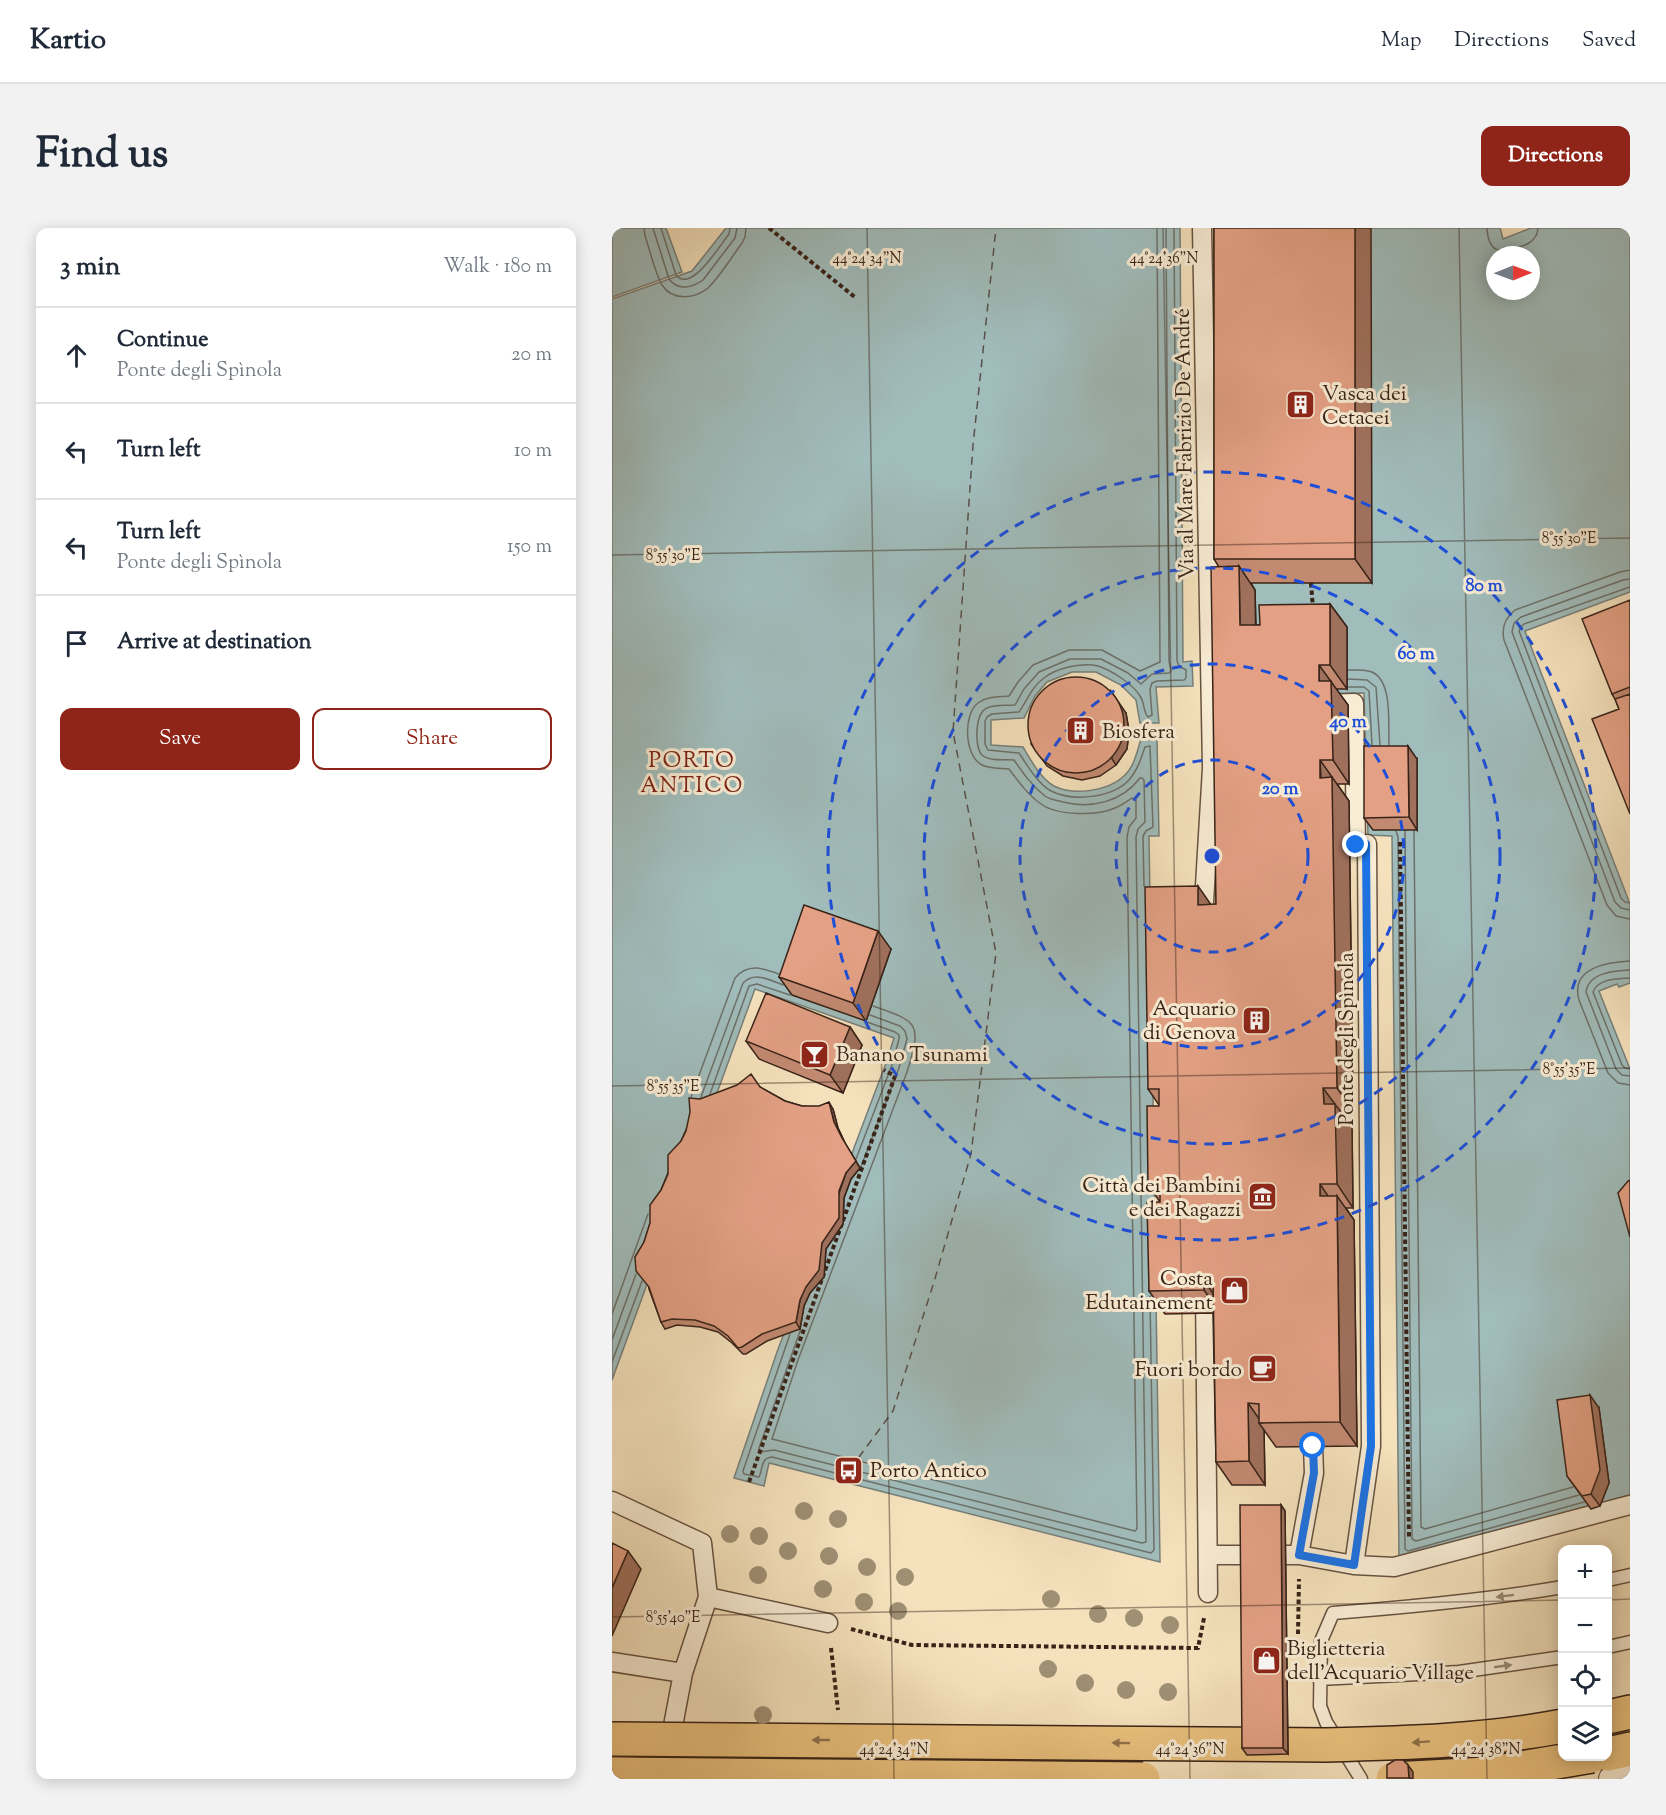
<!DOCTYPE html>
<meta charset="utf-8">
<style>
:root{--surface:#fff;--page:#f2f2f3;--text:#1f2937;--muted:#747a83;--line:#e0e1e3;--accent:#8f2418}
body{margin:0;font-family:"Sorts Mill Goudy",serif;background:var(--page);color:var(--text)}
.controls{position:absolute;right:18px;bottom:18px;display:grid;overflow:hidden;border-radius:12px;box-shadow:0 3px 15px #0003}
.controls button{width:54px;height:54px;display:grid;place-items:center;padding:0;border:0;border-bottom:2px solid var(--line);background:var(--surface);color:var(--text);font:30px sans-serif}
.compass{position:absolute;left:874px;top:18px;width:54px;height:54px;border-radius:50%;background:var(--surface);box-shadow:0 3px 15px #0003;rotate:89deg}
.stop{position:absolute;width:18px;height:18px;margin:-14px;border:4px solid #1a73e8;border-radius:50%;background:#fff}
.stop.end{background:#1a73e8;border-color:#fff;box-shadow:0 2px 6px #0008}
.list{margin:0;padding:0;list-style:none}
h2{display:flex;justify-content:space-between;align-items:center;height:78px;margin:0;padding:0 24px;font-size:26px}
h2 small{font-size:20px;font-weight:400;color:var(--muted)}
.list li{display:grid;grid-template-columns:39px 1fr auto;gap:18px;align-items:center;box-sizing:border-box;height:96px;padding:0 24px;border-top:2px solid var(--line)}
.list b{display:block;font-size:22px;white-space:nowrap}
.list p{margin:0;font-size:20px;white-space:nowrap;color:var(--muted)}
.list em{font-size:20px;font-style:normal;color:var(--muted)}
.actions{display:flex;gap:12px;padding:18px 24px}
.actions a{flex:1;padding:14px 0;border:2px solid var(--accent);border-radius:12px;text-align:center;font-size:21px;color:var(--accent)}
.actions .main{background:var(--accent);color:#fff}
.icon{flex:none;width:33px;height:33px;fill:none;stroke:currentColor;stroke-width:2;stroke-linecap:round;stroke-linejoin:round}
.map{position:relative;flex:none;width:1018px;height:1551px;overflow:hidden;border-radius:12px}
header{display:flex;align-items:center;gap:36px;box-sizing:border-box;height:84px;padding:0 30px;background:var(--surface);border-bottom:2px solid var(--line)}
header strong{font-size:28px}
nav{display:flex;gap:33px;margin-inline-start:auto;font-size:21px}
.intro{display:flex;align-items:center;justify-content:space-between;box-sizing:border-box;height:144px;padding:0 36px}
h1{margin:0;font-size:42px}
.button{padding:15px 27px;border-radius:12px;background:var(--accent);color:#fff;font-size:21px;font-weight:700}
main{display:flex;gap:36px;padding:0 36px}
aside{flex:1;background:var(--surface);border-radius:12px;box-shadow:0 3px 15px #0003}
.map>svg:first-child{display:block}
</style>
<header>
<strong>Kartio</strong>
<nav><a>Map</a><a>Directions</a><a>Saved</a></nav>
</header>
<div class="intro"><h1>Find us</h1><a class="button">Directions</a></div>
<main>
<aside>
<h2>3 min<small>Walk · 180 m</small></h2>
<ul class="list">
<li><svg class="icon" aria-label="ahead" viewBox="0 0 24 24"><path d="M12 20V5M6 11l6-6 6 6"/></svg><div><b>Continue</b><p>Ponte degli Spìnola</p></div><em>20 m</em></li>
<li><svg class="icon" aria-label="left" viewBox="0 0 24 24"><path d="M17 20v-9H6M10 6l-5 5 5 5"/></svg><div><b>Turn left</b></div><em>10 m</em></li>
<li><svg class="icon" aria-label="left" viewBox="0 0 24 24"><path d="M17 20v-9H6M10 6l-5 5 5 5"/></svg><div><b>Turn left</b><p>Ponte degli Spìnola</p></div><em>150 m</em></li>
<li><svg class="icon" aria-label="arrive" viewBox="0 0 24 24"><path d="M6 21V4h12l-3 4 3 4H6"/></svg><div><b>Arrive at destination</b></div></li>
</ul>
<div class="actions"><a class="main">Save</a><a>Share</a></div>
</aside>
<div class="map">
<svg width="1018" height="1551" viewBox="0 0 1018 1551">
<rect width="100%" height="100%" fill="#f5e2bd"/>
<filter id="stains"><feTurbulence type="fractalNoise" baseFrequency=".00333" numOctaves="4"/><feColorMatrix values="0 0 0 0 .2 0 0 0 0 .09 0 0 0 0 .02 0 0 0 .5 -.17"/></filter>
<radialGradient id="worn" r=".72"><stop offset=".6" stop-color="#630" stop-opacity="0"/><stop offset="1" stop-color="#630" stop-opacity=".3"/></radialGradient>
<path fill="#a0bcbb" stroke="#767f7a" stroke-width="1.5" fill-rule="evenodd" d="M0 0H54L70 44 0 69Z
M114 0H568L571 434 580 433 581 458 544 459 547 495H528L524 472 509 457 484 444H460L435 454 423 468 412 490 379 492V517L411 519C418 531 429 551 442 558 462 568 496 563 512 548 522 539 525 524 529 511L545 512 547 608H537L548 1334 157 1235 152 1258 122 1250 165 1124 274 835 282 810 143 761 0 1152V71L80 43Z
M609 0H888L891 11 919 0H1018V364L913 403 1018 676V755L1007 759 1005 756 987 763 1018 841V1267L787 1332 780 608 756 607 752 465 615 468ZM883 27H919V63H883Z"/>
<g fill="none" stroke-linecap="round" stroke-linejoin="round">
<path stroke="#6c706a" stroke-width="1.5" d="M32 0 33 8C38 22 43 45 50 57 60 73 83 71 96 60 109 47 119 30 130 15L133 9 134 0
M41 0 57 51C66 63 80 60 91 52L123 10 125 0
M49 0 64 47C79 66 108 17 117 6L118 0
M875 0C876 23 887 27 907 19 913 17 920 15 923 9 926 6 925 4 926 0
M1018 342 1008 344 903 382C893 390 889 399 892 412L995 677 1004 688 1018 691
M1018 351 1011 352 909 389 902 395 900 404 1003 674 1009 680 1018 682
M1018 359 912 396 909 399 907 403 1009 670 1013 674 1018 675
M736 442C744 442 753 441 760 444 781 453 776 497 777 517
M736 451 755 452 764 459 768 517
M736 459H752L757 463 760 517
M784 603 786 609 793 1321 796 1323 972 1274
M793 603 800 1311 804 1313 967 1267
M802 603 809 1299 813 1301 961 1259
M532 658 531 608 534 603 541 599 538 518 533 519C529 530 526 542 517 552 500 570 461 574 439 563 426 556 415 537 407 525L376 522 373 516V493L375 489 380 486 407 484C415 473 420 458 432 450 444 440 471 434 486 438 499 442 521 456 528 468 533 475 531 484 536 489L540 487 538 461 540 455 545 453 572 452 574 450V442L567 438 565 433 562 0
M1018 733C995 734 958 740 967 772L996 845 1006 855 1018 857
M1018 742C1002 743 977 744 974 764L1004 841 1010 847 1018 848
M1018 750C1007 751 986 750 981 764L1010 837 1013 840 1018 841
M261 778C307 794 310 795 295 844L186 1132 160 1211 523 1303 525 1301 515 609 517 599 524 590V572L520 570C514 574 509 578 503 580 485 588 446 588 429 576 416 567 406 553 397 541 388 540 378 541 370 537 352 528 351 486 366 475 375 468 387 469 397 468L406 454 421 437 457 422H490L528 443 548 434 545 0
M98 866 137 758 145 756 178 767
M79 869 123 750C136 735 150 740 167 746
M89 869 131 755C143 743 157 752 171 757
M244 931 280 837 287 811V807L283 804 255 794
M249 939 287 840 295 811 293 803 288 798 258 787
M0 1086 36 986
M188 1103 147 1220 148 1224 162 1222 530 1315 534 1314 524 609 526 601 533 594 532 552 530 550H528C510 574 479 581 451 574 445 572 438 572 433 568 420 558 411 545 402 532 393 531 378 534 370 527 362 519 363 485 375 480 383 476 394 478 403 477L412 461 427 444 458 431H489L516 445 529 456 540 446 557 445 559 443 557 433 554 0
M178 1106 131 1243 132 1246 147 1249C151 1242 148 1230 160 1229L539 1325 542 1322 538 1068
M0 1112 24 1046
M0 1134 30 1053"/>
<path stroke="#575149" stroke-width="1.5" stroke-dasharray="8 6" stroke-linecap="butt" d="M230 1252 281 1183 322 1054 359 926 384 725 341 504 361 217 384 0"/>
<defs>
<path id="service" d="M996 1352 1018 1347
M996 1419 1018 1414
M707 1451 847 1444 951 1429
M846 1540 856 1531 908 1521
M749 1551 714 1494 708 1478 709 1413 721 1385C798 1379 874 1372 951 1359"/>
<path id="pedestrian" d="M590 0 600 540 591 691
M710 476 742 475 744 617 755 616 759 1218 742 1337
M593 1060 596 1365
M0 1273 90 1315 96 1369 71 1445 51 1551
M596 1327H687L742 1337 782 1339 1018 1277
M687 1327 702 1245 701 1218 698 1196
M96 1369 216 1395
M0 1434 71 1445"/>
<path id="minor" d="M1000 1551 1018 1545"/>
<path id="trunk" d="M996 1489 1018 1484
M996 1526 1018 1521"/>
</defs>
<use href="#service" stroke="#675341" stroke-width="15"/>
<use href="#pedestrian" stroke="#675341" stroke-width="21"/>
<use href="#minor" stroke="#675341" stroke-width="28"/>
<use href="#trunk" stroke="#382318" stroke-width="36"/>
<path stroke="#382318" stroke-width="4" stroke-dasharray="4.5 3" stroke-linecap="butt" d="M157 0 244 70
M699 355 701 381
M788 614 797 1310
M137 1254 283 848 272 842
M239 1401 300 1417 586 1420 592 1390
M686 1406 687 1351
M219 1420 226 1482"/>
<use href="#service" stroke="#f8ecd4" stroke-width="12"/>
<use href="#pedestrian" stroke="#f8ecd4" stroke-width="18"/>
<use href="#minor" stroke="#f8ecd4" stroke-width="26"/>
<use href="#trunk" stroke="#eac17e" stroke-width="33"/>
<defs>
<path id="trunk-bridge" d="M0 1511 713 1517C792 1515 873 1513 951 1498
M0 1546 531 1551
M781 1551 874 1546 980 1528"/>
</defs>
<use href="#trunk-bridge" stroke="#382318" stroke-width="36" stroke-linecap="butt"/>
<use href="#trunk-bridge" stroke="#eac17e" stroke-width="33"/>
</g>
<g fill="#9f8f73">
<circle cx="192" cy="1283" r="9"/>
<circle cx="226" cy="1291" r="9"/>
<circle cx="118" cy="1306" r="9"/>
<circle cx="147" cy="1308" r="9"/>
<circle cx="176" cy="1323" r="9"/>
<circle cx="217" cy="1328" r="9"/>
<circle cx="255" cy="1339" r="9"/>
<circle cx="146" cy="1347" r="9"/>
<circle cx="293" cy="1349" r="9"/>
<circle cx="211" cy="1361" r="9"/>
<circle cx="439" cy="1371" r="9"/>
<circle cx="252" cy="1374" r="9"/>
<circle cx="286" cy="1383" r="9"/>
<circle cx="486" cy="1386" r="9"/>
<circle cx="522" cy="1390" r="9"/>
<circle cx="558" cy="1397" r="9"/>
<circle cx="436" cy="1441" r="9"/>
<circle cx="473" cy="1455" r="9"/>
<circle cx="514" cy="1462" r="9"/>
<circle cx="556" cy="1464" r="9"/>
<circle cx="151" cy="1487" r="9"/>
</g>
<path fill="#c38a72" stroke="#382318" stroke-width="1.5" d="M602 0 760 355H639L643 362 644 397H648L718 376 735 399V461H724L736 477 737 556H725L737 573 741 883H729L740 899 741 980H734L742 992 745 1218 664 1219 652 1202 653 1257H620L604 1234 601 1085 553 1086 537 1063 548 974 536 956 547 877 536 861 599 677 604 676 607 339 602 331Z
M1018 372V586L1007 481 1003 471 1000 466Z
M514 485 517 503 515 521 504 537 488 548 470 552 451 548 435 538 419 516Z
M805 531V602H761L752 590Z
M279 721 254 793 180 767 167 749Z
M238 799 250 817 231 865 147 831 134 813Z
M148 859 173 873 190 878 221 881 226 900 234 917 248 940 239 951 232 970 231 996 214 1021 212 1049 198 1065 192 1078 188 1101 155 1113 134 1126H131L120 1115 106 1104 88 1099 65 1097 53 1101 49 1094 37 1061 32 1014 49 962 69 913 88 871Z
M987 1180 997 1255 988 1278 979 1281 955 1248Z
M669 1277 673 1283 676 1526 635 1527 630 1520Z"/>
<path fill="#9f705c" stroke="#382318" stroke-width="1.5" d="M743 0H759L760 355 743 331Z
M627 338 643 362 644 421 628 397Z
M718 376 735 399V461L718 437Z
M707 437 736 477 737 556 721 532 707 453Z
M499 463 514 485 517 503 515 521 504 537 500 531Z
M796 518 805 531V602L797 589Z
M708 532 737 573 741 883 725 860Z
M586 658 602 681 586 677Z
M266 703 279 721 254 793 241 775Z
M238 799 250 817 231 865 218 847Z
M711 860 740 899 741 980 725 956 712 876Z
M217 874 221 881 226 900 234 917 248 940 239 951 232 970 231 996 214 1021 212 1049 198 1065 192 1078 188 1101 184 1094 188 1072 210 1015 234 945 230 910 222 894Z
M708 956 724 980 708 968Z
M725 968 742 992 745 1218 728 1194Z
M592 1052 608 1076V1085L592 1062Z
M978 1167 987 1180 997 1255 988 1278 979 1266Z
M636 1175 650 1195H647L652 1202 653 1257 637 1233Z
M669 1277 673 1283 676 1526 671 1520Z
M16 1323 29 1341 0 1408V1360Z
M796 1537 801 1544V1551L797 1550Z"/>
<path fill="#e3a084" stroke="#382318" stroke-width="1.5" d="M602 0H743V331H602Z
M627 338 628 397H648L647 377 718 376V437H707V453H719L721 532H708V550L720 549 725 860H711L712 876H723L725 956H708V968H725L728 1194 647 1195V1176L636 1175 637 1233 604 1234 601 1052H592V1062L537 1063 535 974H548V956H536L535 878H547V861H536L533 659 586 658V677L604 676 599 339Z
M1018 372V459L1000 466 970 391Z
M416 497a48 48 0 1 1 96 0a48 48 0 1 1-96 0Z
M1018 466V586L980 491 1007 481 1003 471Z
M752 518H796L797 589 752 590Z
M192 677 266 703 241 775 167 749Z
M154 765 238 799 218 847 134 813Z
M139 846 148 859 173 873 190 878H207L217 874 222 894 230 910 244 933 234 945 227 963V990L210 1015 207 1042 194 1059 188 1072 184 1094 150 1106 130 1119 126 1120 116 1108 102 1098 83 1092 60 1091 49 1094 37 1059 24 1043 23 1029 32 1014 38 995V977L49 962 56 946V927L69 913 74 903 78 884 77 870 88 871 125 857Z
M1018 952V1009L1006 965 1016 953Z
M978 1167 988 1242 979 1266 970 1268 955 1248 945 1172Z
M628 1277H669L671 1520H630Z
M0 1315 16 1323 0 1360Z
M783 1532H791L796 1537 797 1550H775V1537Z"/>
<defs><path id="oneway-solid" d="M-6-.8H1V-3.2L6.5 0L1 3.2V.8H-6Z" transform="scale(1.5)"/></defs>
<g fill="#988876">
<use href="#oneway-solid" transform="translate(893 1368) rotate(173)"/>
<use href="#oneway-solid" transform="translate(891 1438) rotate(-8)"/>
</g>
<g fill="#91724b">
<use href="#oneway-solid" transform="translate(209 1512) rotate(-180)"/>
<use href="#oneway-solid" transform="translate(809 1514) rotate(176)"/>
<use href="#oneway-solid" transform="translate(509 1515) rotate(-179)"/>
</g>
<g fill="none" stroke-linecap="round" stroke-linejoin="round">
<path stroke="#1a73e8" stroke-width="8" d="M701 1218 702 1245 687 1327 742 1337 759 1218 754 616 744 617"/>
</g>
<path fill="none" stroke="#382318" stroke-width="1.5" stroke-opacity="0.45" d="M255 0 282 1551M551 0 578 1551M847 0 875 1551M0 327 1018 310M0 858 1018 840M996 1372 1018 1371M0 1389 951 1372"/>
<g fill="none" stroke="#1d4ed8" stroke-width="3" stroke-dasharray="10 8">
<circle cx="600" cy="628" r="96"/>
<circle cx="600" cy="628" r="192"/>
<circle cx="600" cy="628" r="288"/>
<circle cx="600" cy="628" r="384"/>
</g>
<defs>
<symbol id="building-square" viewBox="-11 -11 22 22"><rect x="-9" y="-9" width="18" height="18" rx="4" fill="#8f2418" stroke="#f8ecd4"/><path d="M-4-6H4V6H1V3H-1V6H-4ZM-2.5-4.3h1.7v1.8h-1.7ZM.8-4.3h1.7v1.8H.8ZM-2.5-1h1.7V.8h-1.7ZM.8-1h1.7V.8H.8Z" fill="#fff"/></symbol>
<symbol id="bar-square" viewBox="-11 -11 22 22"><rect x="-9" y="-9" width="18" height="18" rx="4" fill="#8f2418" stroke="#f8ecd4"/><path d="M-6-5H6L.8 .8V4.5H3.5V6h-7V4.5H-.8V.8Z" fill="#fff"/></symbol>
<symbol id="museum-square" viewBox="-11 -11 22 22"><rect x="-9" y="-9" width="18" height="18" rx="4" fill="#8f2418" stroke="#f8ecd4"/><path d="M0-6L6-3V-2H-6V-3ZM-5-1h2V3h-2ZM-1-1h2V3h-2ZM3-1h2V3H3ZM-6 4H6V6H-6Z" fill="#fff"/></symbol>
<symbol id="shop-square" viewBox="-11 -11 22 22"><rect x="-9" y="-9" width="18" height="18" rx="4" fill="#8f2418" stroke="#f8ecd4"/><path d="M-5-2.5h2.3a2.7 3.5 0 0 1 5.4 0H5L5.5 6h-11ZM-1.5-2.5h3a1.5 2.3 0 0 0-3 0Z" fill="#fff"/></symbol>
<symbol id="cafe-square" viewBox="-11 -11 22 22"><rect x="-9" y="-9" width="18" height="18" rx="4" fill="#8f2418" stroke="#f8ecd4"/><path d="M-5.5-4.5H6V0H3Q3 3.5 0 3.5H-2.5Q-5.5 3.5-5.5 0ZM3-3.2v2h1.7v-2ZM-6 4.5H4V6H-6Z" fill="#fff"/></symbol>
<symbol id="bus-square" viewBox="-11 -11 22 22"><rect x="-9" y="-9" width="18" height="18" rx="4" fill="#8f2418" stroke="#f8ecd4"/><path d="M-5-6H5V4H4V6H2V4H-2V6H-4V4H-5ZM-3.5-4V0h7V-4ZM-3.5 1.2v1.5H-2V1.2ZM2 1.2v1.5H3.5V1.2Z" fill="#fff"/></symbol>
</defs>
<g fill-rule="evenodd">
<use href="#building-square" x="672" y="160" width="33" height="33"/>
<use href="#building-square" x="452" y="486" width="33" height="33"/>
<use href="#building-square" x="628" y="776" width="33" height="33"/>
<use href="#bar-square" x="186" y="810" width="33" height="33"/>
<use href="#museum-square" x="634" y="952" width="33" height="33"/>
<use href="#shop-square" x="606" y="1046" width="33" height="33"/>
<use href="#cafe-square" x="634" y="1124" width="33" height="33"/>
<use href="#bus-square" x="220" y="1226" width="33" height="33"/>
<use href="#shop-square" x="638" y="1416" width="33" height="33"/>
</g>
<g text-anchor="middle" stroke-width="6" stroke-linejoin="round" paint-order="stroke">
<g font-size="21" fill="#382318" stroke="#f8ecd4" text-anchor="start">
<text x="710" y="172">Vasca dei<tspan x="710" dy="24">Cetacei</tspan></text>
<text x="490" y="510">Biosfera</text>
<text x="624" y="787" text-anchor="end">Acquario<tspan x="624" dy="24">di Genova</tspan></text>
<text x="224" y="833">Banano Tsunami</text>
<text x="629" y="964" text-anchor="end">Città dei Bambini<tspan x="629" dy="24">e dei Ragazzi</tspan></text>
<text x="601" y="1057" text-anchor="end">Costa<tspan x="601" dy="24">Edutainement</tspan></text>
<text x="630" y="1148" text-anchor="end">Fuori bordo</text>
<text x="258" y="1249">Porto Antico</text>
<text x="675" y="1427">Biglietteria<tspan x="675" dy="24">dell'Acquario Village</tspan></text>
</g>
<g font-size="21" fill="#382318" stroke="#f8ecd4">
<text transform="translate(572 216) rotate(-91)" y="7">Via al Mare Fabrizio De André</text>
<text transform="translate(734 811) rotate(-90)" y="7">Ponte degli Spìnola</text>
</g>
<g font-size="22" letter-spacing="1.5" fill="#7a1f14" stroke="#f8ecd4">
<text x="80" y="539">PORTO<tspan x="80" dy="25">ANTICO</tspan></text>
</g>
</g>
<g font-size="15" text-anchor="middle" fill="#382318" stroke="#f8ecd4" stroke-width="6" stroke-linejoin="round" paint-order="stroke">
<text x="255" y="35">44°24'34"N</text>
<text x="552" y="35">44°24'36"N</text>
<text x="957" y="315">8°55'30"E</text>
<text x="61" y="332">8°55'30"E</text>
<text x="957" y="846">8°55'35"E</text>
<text x="61" y="863">8°55'35"E</text>
<text x="61" y="1394">8°55'40"E</text>
<text x="282" y="1526">44°24'34"N</text>
<text x="578" y="1526">44°24'36"N</text>
<text x="874" y="1526">44°24'38"N</text>
</g>
<circle cx="600" cy="628" r="9" fill="#1d4ed8" stroke="#f8ecd4" stroke-width="3"/>
<g font-size="18" text-anchor="middle" font-weight="bold" fill="#1d4ed8" stroke="#f8ecd4" stroke-width="6" stroke-linejoin="round" paint-order="stroke">
<text x="872" y="363">80 m</text>
<text x="804" y="431">60 m</text>
<text x="736" y="499">40 m</text>
<text x="668" y="566">20 m</text>
</g>
<rect width="100%" height="100%" filter="url(#stains)"/>
<rect width="100%" height="100%" fill="url(#worn)"/>
</svg>
<div class="controls">
<button>+</button>
<button>−</button>
<button><svg class="icon" aria-label="locate" viewBox="0 0 24 24"><circle cx="12" cy="12" r="6"/><path d="M12 2v4M12 18v4M2 12h4M18 12h4"/></svg></button>
<button><svg class="icon" aria-label="layers" viewBox="0 0 24 24"><path d="M12 4l9 5-9 5-9-5zM3 14l9 5 9-5"/></svg></button>
</div>
<svg class="compass" viewBox="-18 -18 36 36"><path d="M0-13l5 13h-10z" fill="#e53935"/><path d="M0 13l5-13h-10z" fill="#747a83"/></svg>
<div class="stop" style="left:701px;top:1218px"></div>
<div class="stop end" style="left:744px;top:617px"></div>
</div>
</main>
